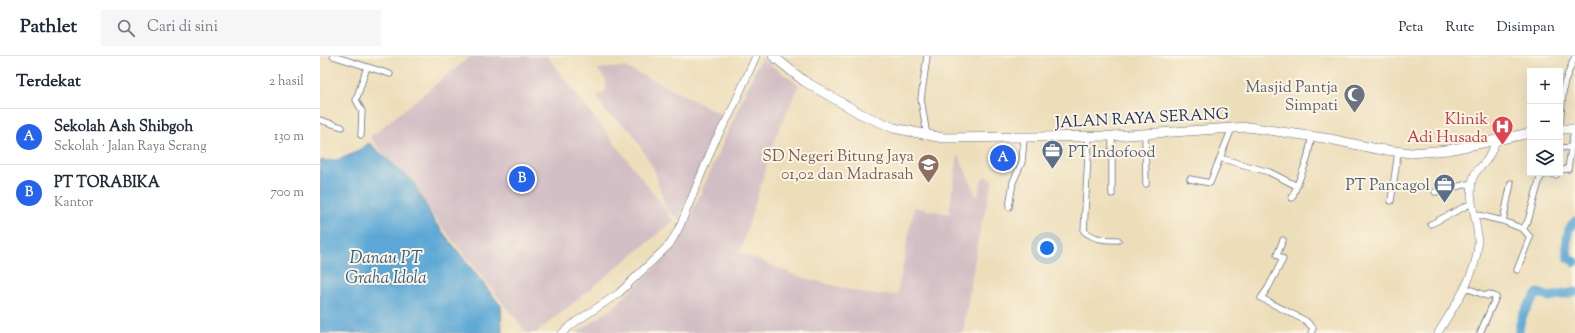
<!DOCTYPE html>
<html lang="id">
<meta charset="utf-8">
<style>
:root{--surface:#fff;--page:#f6f6f7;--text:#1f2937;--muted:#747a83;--line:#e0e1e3;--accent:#2563eb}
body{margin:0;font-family:"Sorts Mill Goudy",serif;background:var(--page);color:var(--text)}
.controls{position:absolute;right:12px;top:12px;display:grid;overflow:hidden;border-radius:0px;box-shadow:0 4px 16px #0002}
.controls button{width:36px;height:36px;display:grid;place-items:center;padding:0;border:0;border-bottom:1px solid var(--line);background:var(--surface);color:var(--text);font:20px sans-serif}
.you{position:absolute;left:727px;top:192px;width:14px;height:14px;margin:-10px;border:3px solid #fff;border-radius:50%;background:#1a73e8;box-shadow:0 0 0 6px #1a73e833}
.badge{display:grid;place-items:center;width:26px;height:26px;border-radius:50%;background:var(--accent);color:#fff;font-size:13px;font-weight:700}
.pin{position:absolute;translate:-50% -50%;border:2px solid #fff;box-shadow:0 1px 4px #0006}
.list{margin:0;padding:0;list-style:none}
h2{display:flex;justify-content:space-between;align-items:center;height:52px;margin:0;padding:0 16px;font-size:17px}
h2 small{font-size:13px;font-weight:400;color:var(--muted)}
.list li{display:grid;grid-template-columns:26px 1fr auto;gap:12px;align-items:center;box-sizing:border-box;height:56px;padding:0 16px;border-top:1px solid var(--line)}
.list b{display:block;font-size:15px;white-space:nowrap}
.list p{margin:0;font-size:13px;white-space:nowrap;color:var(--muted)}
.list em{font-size:13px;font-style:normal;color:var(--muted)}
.icon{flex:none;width:22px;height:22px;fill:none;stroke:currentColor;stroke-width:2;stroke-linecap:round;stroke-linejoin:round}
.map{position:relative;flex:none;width:1255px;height:277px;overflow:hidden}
header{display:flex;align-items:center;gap:24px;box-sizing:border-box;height:56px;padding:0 20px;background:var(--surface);border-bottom:1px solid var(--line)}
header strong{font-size:19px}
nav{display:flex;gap:22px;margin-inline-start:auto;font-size:14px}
.search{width:280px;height:36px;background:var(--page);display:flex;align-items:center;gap:10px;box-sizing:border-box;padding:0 14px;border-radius:0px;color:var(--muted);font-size:15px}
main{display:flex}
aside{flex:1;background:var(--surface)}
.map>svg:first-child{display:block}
</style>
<header>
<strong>Pathlet</strong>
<div class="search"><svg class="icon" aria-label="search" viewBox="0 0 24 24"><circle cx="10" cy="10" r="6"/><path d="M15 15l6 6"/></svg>Cari di sini</div>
<nav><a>Peta</a><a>Rute</a><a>Disimpan</a></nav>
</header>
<main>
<aside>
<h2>Terdekat<small>2 hasil</small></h2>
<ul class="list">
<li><span class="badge">A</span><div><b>Sekolah Ash Shibgoh</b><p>Sekolah · Jalan Raya Serang</p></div><em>130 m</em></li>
<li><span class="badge">B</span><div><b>PT TORABIKA</b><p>Kantor</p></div><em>700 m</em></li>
</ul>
</aside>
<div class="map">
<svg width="1255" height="277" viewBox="0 0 1255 277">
<rect width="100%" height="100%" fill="#fcf5e5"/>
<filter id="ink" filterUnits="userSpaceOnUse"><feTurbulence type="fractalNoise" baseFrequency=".025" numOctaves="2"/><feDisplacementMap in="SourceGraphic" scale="8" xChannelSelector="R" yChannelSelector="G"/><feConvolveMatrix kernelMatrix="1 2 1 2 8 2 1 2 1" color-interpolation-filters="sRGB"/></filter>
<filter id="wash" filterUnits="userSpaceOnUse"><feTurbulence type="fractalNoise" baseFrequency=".012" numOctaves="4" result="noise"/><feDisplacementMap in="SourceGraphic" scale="16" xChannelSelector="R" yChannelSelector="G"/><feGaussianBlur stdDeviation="0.9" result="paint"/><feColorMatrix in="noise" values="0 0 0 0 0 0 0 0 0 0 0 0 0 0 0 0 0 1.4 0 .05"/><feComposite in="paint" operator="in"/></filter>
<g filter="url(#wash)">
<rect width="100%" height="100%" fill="#eddeba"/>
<path fill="#d2bec5" d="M151 0H227L347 155 334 113 311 75 286 56 277 41 286 34V24L277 13 304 11 336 25 404 60 392 83 359 163 347 155 354 165 216 277H207L50 81Z
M441 2 479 29 455 83 420 196 477 220 547 238 577 239 594 151 629 158 638 98 657 142 663 121H668L672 123V128L659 178 643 277H256L293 252 356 192Z"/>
<path fill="#5ca7d5" stroke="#3c6b9a" d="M49 87 93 126 114 165 181 250 182 277H0V104C19 107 34 98 49 87Z"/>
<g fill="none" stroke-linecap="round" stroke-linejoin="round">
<path stroke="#5ca7d5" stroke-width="9" d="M1255 165C1245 173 1246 190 1248 202L1255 206
M1199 277C1199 261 1208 249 1218 237L1229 241 1255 236"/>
</g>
</g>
<g filter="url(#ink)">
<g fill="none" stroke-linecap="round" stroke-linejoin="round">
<defs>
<path id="minor" d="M13 0 70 18
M0 64 22 71
M1240 67 1244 28 1255 0
M825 78 826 128
M41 79 42 55 36 44 47 11
M607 80 601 43 607 0
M769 80 764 175C775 184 785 184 798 184
M1240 92 1252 91
M900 102 949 116 977 130
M1240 114 1248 113 1254 73
M870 123 890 127 912 72
M1115 136 1152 127
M792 138V80
M972 142 987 104 992 80
M1071 145 1078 96
M689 151 693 126 702 106 704 82
M1154 158 1183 165 1203 173 1208 165 1220 122 1225 118 1236 119 1238 117
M1183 165 1191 127
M1111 168 1152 147
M963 184 957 199 963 203 948 232 941 242 986 265 993 272 991 277
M1197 214 1210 181 1203 173
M1144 231 1167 240 1169 238 1176 241 1160 277"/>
<path id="tertiary" d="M242 277 254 267 299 237 350 188 360 170 395 85 410 58 436 0
M1118 277C1134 250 1158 218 1158 185 1158 164 1147 143 1153 122 1155 115 1162 110 1166 105 1171 98 1174 90 1177 83"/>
<path id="trunk" d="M453 0 484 25 541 58 574 72 623 82 792 80 928 71 1010 83 1057 93 1091 97 1128 94 1210 77
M1240 73H1255"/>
</defs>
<use href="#minor" stroke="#646c7e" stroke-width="7"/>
<use href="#tertiary" stroke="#646c7e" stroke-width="8"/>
<use href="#trunk" stroke="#646c7e" stroke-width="10"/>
<use href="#minor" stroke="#fff" stroke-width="5.5"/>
<use href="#tertiary" stroke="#fff" stroke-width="7"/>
<use href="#trunk" stroke="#fff" stroke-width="9"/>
</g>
</g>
<defs>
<symbol id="mosque-pin" viewBox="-11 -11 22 30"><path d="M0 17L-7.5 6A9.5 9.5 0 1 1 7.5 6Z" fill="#6b7280" stroke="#fcf5e5"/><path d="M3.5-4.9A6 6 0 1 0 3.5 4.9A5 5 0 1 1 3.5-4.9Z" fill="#fff"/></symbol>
<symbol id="hospital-pin" viewBox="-11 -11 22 30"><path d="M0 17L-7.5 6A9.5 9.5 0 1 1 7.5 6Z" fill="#e0444e" stroke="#fcf5e5"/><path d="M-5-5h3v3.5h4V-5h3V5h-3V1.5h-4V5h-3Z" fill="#fff"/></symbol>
<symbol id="office-pin" viewBox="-11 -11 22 30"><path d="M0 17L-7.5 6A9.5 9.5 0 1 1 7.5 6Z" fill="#5c6f8a" stroke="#fcf5e5"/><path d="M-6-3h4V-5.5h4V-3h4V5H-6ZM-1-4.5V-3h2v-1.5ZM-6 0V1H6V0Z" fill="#fff"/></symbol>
<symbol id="school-pin" viewBox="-11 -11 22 30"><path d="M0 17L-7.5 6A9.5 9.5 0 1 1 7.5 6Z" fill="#8d6e63" stroke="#fcf5e5"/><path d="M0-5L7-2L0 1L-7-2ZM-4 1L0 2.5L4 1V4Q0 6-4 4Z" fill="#fff"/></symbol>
</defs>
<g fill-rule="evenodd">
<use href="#mosque-pin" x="1022" y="26" width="25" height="34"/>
<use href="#hospital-pin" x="1170" y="58" width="25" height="34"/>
<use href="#office-pin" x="720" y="82" width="25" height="34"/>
<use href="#school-pin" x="596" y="96" width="25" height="34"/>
<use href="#office-pin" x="1112" y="116" width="25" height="34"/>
</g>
<g text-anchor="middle" stroke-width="4" stroke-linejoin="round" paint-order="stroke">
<g font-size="16" fill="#5b616d" stroke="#fcf5e5" text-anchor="end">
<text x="1018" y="36">Masjid Pantja<tspan x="1018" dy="18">Simpati</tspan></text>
</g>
<g font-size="16" fill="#1b2f5e" stroke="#fcf5e5">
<text transform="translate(822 61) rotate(-3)" y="6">JALAN RAYA SERANG</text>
</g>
<g font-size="16" fill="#be3a42" stroke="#fcf5e5" text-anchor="end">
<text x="1168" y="68">Klinik<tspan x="1168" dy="18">Adi Husada</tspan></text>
</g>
<g font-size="16" fill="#4e5e75" stroke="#fcf5e5" text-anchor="start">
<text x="748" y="101">PT Indofood</text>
<text x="1110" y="134" text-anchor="end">PT Pancagol</text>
</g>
<g font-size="16" fill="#785e54" stroke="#fcf5e5" text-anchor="end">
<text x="594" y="105">SD Negeri Bitung Jaya<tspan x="594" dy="18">01,02 dan Madrasah</tspan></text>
</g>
<g font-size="17" font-style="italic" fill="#325988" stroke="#fcf5e5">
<text x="66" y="207">Danau PT<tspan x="66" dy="20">Graha Idola</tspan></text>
</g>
</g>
</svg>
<div class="controls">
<button>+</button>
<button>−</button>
<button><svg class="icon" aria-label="layers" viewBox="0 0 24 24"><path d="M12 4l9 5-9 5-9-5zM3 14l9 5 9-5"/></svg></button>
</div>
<div class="you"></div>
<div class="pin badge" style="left:683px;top:102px">A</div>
<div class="pin badge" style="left:202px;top:123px">B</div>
</div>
</main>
